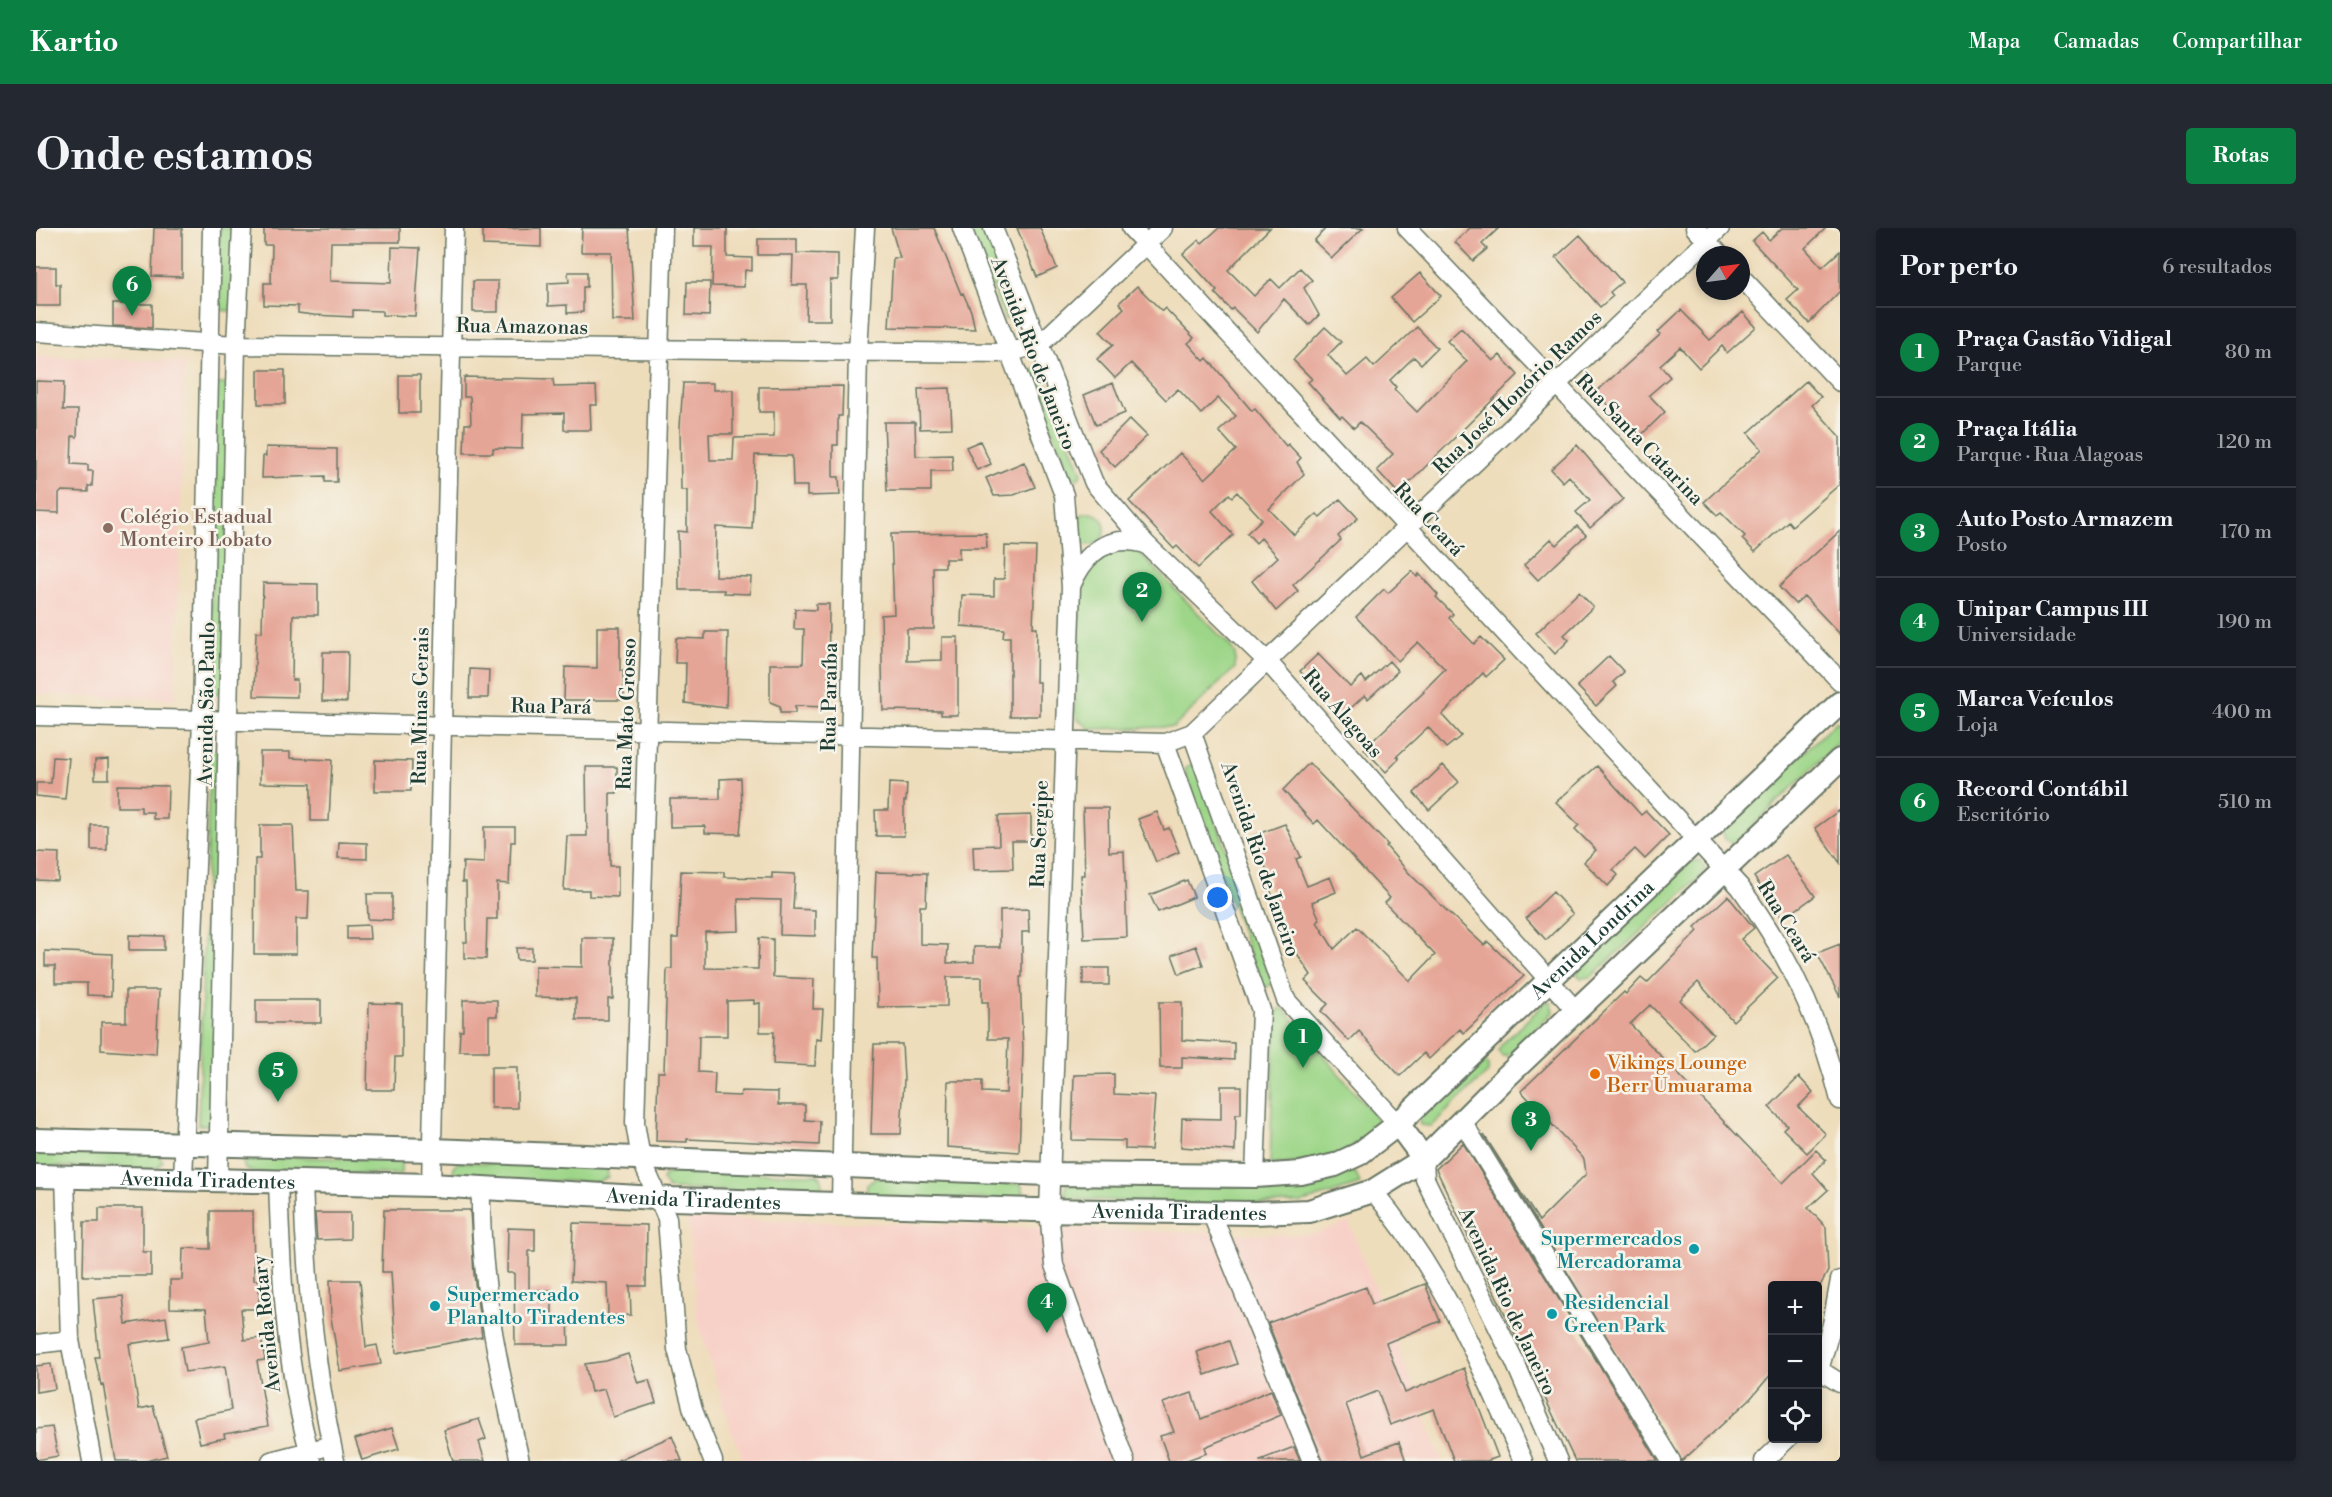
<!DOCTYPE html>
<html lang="pt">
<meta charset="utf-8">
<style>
:root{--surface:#171b24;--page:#242831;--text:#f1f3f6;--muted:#9ea1a6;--line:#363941;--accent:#0b8043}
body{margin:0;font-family:"Libre Bodoni",serif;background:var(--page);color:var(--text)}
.controls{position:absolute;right:18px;bottom:18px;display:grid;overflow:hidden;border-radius:6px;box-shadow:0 3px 9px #0003}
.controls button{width:54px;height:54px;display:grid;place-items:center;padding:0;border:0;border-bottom:2px solid var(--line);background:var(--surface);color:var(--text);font:30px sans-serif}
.compass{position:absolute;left:1660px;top:18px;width:54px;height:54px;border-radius:50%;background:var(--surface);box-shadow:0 3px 9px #0003;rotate:62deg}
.you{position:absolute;left:1182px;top:670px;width:21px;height:21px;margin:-15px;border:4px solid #fff;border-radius:50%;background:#1a73e8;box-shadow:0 0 0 9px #1a73e833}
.badge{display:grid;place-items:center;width:39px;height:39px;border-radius:50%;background:var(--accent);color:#fff;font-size:20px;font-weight:700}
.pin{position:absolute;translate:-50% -50px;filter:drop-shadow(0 2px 3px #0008)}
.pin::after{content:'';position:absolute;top:32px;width:21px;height:18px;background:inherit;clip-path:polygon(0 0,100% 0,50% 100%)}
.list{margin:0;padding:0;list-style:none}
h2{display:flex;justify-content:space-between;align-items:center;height:78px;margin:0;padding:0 24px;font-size:26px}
h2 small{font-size:20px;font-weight:400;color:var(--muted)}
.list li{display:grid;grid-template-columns:39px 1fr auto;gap:18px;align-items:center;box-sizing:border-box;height:90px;padding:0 24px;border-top:2px solid var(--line)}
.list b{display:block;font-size:22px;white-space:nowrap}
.list p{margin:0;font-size:20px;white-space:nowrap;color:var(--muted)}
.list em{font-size:20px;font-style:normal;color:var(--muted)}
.icon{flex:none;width:33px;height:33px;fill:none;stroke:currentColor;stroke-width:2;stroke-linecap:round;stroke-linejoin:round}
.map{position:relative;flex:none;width:1804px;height:1233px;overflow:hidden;border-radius:6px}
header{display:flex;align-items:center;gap:36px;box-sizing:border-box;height:84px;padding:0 30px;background:var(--accent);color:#fff}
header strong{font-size:28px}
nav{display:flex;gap:33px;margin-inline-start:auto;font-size:21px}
.intro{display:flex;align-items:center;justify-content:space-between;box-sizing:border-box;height:144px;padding:0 36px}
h1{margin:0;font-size:42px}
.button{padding:15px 27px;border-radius:6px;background:var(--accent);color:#fff;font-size:21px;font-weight:700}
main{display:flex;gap:36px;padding:0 36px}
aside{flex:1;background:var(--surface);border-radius:6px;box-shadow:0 3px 9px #0003}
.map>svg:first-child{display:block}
</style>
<header>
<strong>Kartio</strong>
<nav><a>Mapa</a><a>Camadas</a><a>Compartilhar</a></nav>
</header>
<div class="intro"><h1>Onde estamos</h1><a class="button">Rotas</a></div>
<main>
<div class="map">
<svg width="1804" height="1233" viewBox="0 0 1804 1233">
<rect width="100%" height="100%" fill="#f7f3e8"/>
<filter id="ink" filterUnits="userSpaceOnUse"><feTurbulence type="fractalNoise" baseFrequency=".0167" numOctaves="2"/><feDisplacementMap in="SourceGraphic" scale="12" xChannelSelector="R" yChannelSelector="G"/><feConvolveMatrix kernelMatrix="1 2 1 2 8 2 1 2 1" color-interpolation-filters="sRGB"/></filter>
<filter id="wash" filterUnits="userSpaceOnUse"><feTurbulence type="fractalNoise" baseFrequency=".008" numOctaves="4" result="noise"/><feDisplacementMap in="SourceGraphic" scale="24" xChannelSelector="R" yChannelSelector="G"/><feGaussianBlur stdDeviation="1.35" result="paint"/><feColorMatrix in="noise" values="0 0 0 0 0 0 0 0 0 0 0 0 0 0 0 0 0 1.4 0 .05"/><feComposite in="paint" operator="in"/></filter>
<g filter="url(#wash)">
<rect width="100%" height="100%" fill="#edb"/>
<path fill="#f7d1c8" d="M0 128 149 134 139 471 0 466Z
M652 990 1257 1007 1277 1006 1313 994 1406 1233H708L693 1197 661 1089Z"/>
<path fill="#9dd688" stroke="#5e8a5e" stroke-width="1.5" d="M184 0H198L195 83 181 82Z
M933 0H948L982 83 981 89 969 91Z
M1004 139 1046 245 1042 251 1035 249 995 148V143Z
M179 156H193L188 465H174Z
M1037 301a16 16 0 1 1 32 0a16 16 0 1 1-32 0Z
M1100 321 1194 418 1199 425V440L1138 499 1054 501 1041 490 1039 485 1045 353C1057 327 1072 323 1100 321Z
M1800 494H1804V513L1701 613 1695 614 1689 611 1686 601Z
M174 522 187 523 175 897H162Z
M1154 537H1161L1236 755 1233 758 1228 759 1224 755 1150 547 1149 541Z
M1664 632 1669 641 1667 646 1555 749 1545 750 1541 746 1543 736 1654 634Z
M1510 774H1515L1517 784 1472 828H1466L1462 823 1466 816Z
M1245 780 1249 782 1344 894V899L1297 932 1234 937 1239 785Z
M1445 832 1452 836V844L1395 898 1384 897 1383 891Z
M0 920 121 925 127 933 119 941 0 938Z
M211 928 365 932V946L216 944 209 941 207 934Z
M422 934 571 939 572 949 561 954 421 950 417 945 418 938Z
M638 944 780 946 785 949 786 959 778 966 632 961 626 951 629 947Z
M1314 944 1320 945 1324 956 1265 975 1188 977 1034 971 1029 965 1030 957 1035 954 1235 959 1263 958Z
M841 950 985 956 988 964 984 972 834 968 831 964V956Z"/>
<g id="blocks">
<path fill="#e5a596" d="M118 0H146V49L116 48Z
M228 0H364V14H295L294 53 355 55 356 19 384 20 379 88 346 87V83L317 82V89L278 87 262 85V78L228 77V55H235L236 17H228Z
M505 0V19L447 17V1Z
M546 0H593L599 93H576L575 24H545Z
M658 0H691V29L716 30V43L709 42 708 59 676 58 677 19H658Z
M855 0H898L925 66 927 65 935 83 939 101 853 99 857 30H864Z
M981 0H1004L1021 40 1001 49Z
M1183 0H1234L1192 42 1218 68 1235 51 1244 60 1264 40 1276 52 1268 60 1283 87 1273 97 1248 71 1221 104 1197 80 1195 82 1179 65 1181 63 1147 26 1163 12 1166 15Z
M1290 0H1327L1296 30 1278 13Z
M1434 0H1463L1446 16 1451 21 1437 33 1419 14Z
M1746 0H1790L1769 20 1786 39 1804 23V63L1773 95 1751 72 1762 62 1716 13 1726 4 1733 12Z
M1544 7 1586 54 1574 64 1577 68 1564 79 1520 29Z
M722 11H761V25L802 26V52H794V92H770L771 57H756L757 27H722Z
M0 39H20V56H24V78H0Z
M532 44H551V59H547V84L531 85V77L512 78V55L533 54Z
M1384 45 1405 68 1376 94 1355 70Z
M437 53H462V84H437Z
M651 54H674L673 88 650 87Z
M1101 58 1126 83 1129 80 1158 110 1152 115 1168 133 1171 130 1216 183 1219 181 1250 218 1252 216 1265 230 1261 234 1268 246 1233 281 1258 307 1281 286 1284 289 1304 271 1322 290 1302 308 1305 312 1257 357 1262 363 1240 383 1216 353 1242 329 1225 310 1220 315 1211 305 1226 291 1201 264 1196 269 1193 266 1176 283 1197 307 1162 340 1141 318 1138 321 1093 273 1144 225 1169 251 1200 222 1183 203 1200 188 1182 170 1165 186 1142 161 1130 172 1095 135 1079 150 1061 131 1077 117 1064 103 1088 80 1083 75Z
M77 76H116V100L77 98Z
M1645 82 1674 112 1707 84 1720 99 1691 125 1686 118 1663 140 1644 119 1624 137 1634 149 1613 167 1629 184 1602 210 1560 164 1625 106 1622 104Z
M1289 99 1305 114 1292 127 1311 148 1331 131 1338 139 1381 99 1401 120 1385 136 1378 129 1354 152 1360 159 1358 161 1381 184 1431 133 1411 113 1425 100 1457 133 1464 127 1482 147 1367 261 1361 264 1341 242 1357 226 1324 194 1318 200 1306 188 1304 190 1272 154 1276 151 1257 132Z
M222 142H249V176H222Z
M363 147H384V185H363Z
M428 149 517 151 518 159 560 158 561 177H554L555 202H528V185L487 186 486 221 457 220V225H428L429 196H435L434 169H428Z
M0 153 28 154 27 182H42L41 209 36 208 35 236 52 237V243H57L56 258H52V264L26 263 23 266V285L0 284Z
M1770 153 1785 169 1776 177 1804 209V256L1756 298 1752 293 1719 324 1706 311 1709 308 1685 284 1681 287 1668 274 1726 221 1712 205Z
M647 155H677V162H697V206H673L674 232H697L698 210 738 209V184H723V159L807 158 806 188H802V217H797V249H803L804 267 771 268V258H757L756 228 719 227 716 301 680 299 679 348 715 349 714 366 688 365V362H643L642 303 651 304V262H645L644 199Z
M1077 155 1089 185 1060 197 1048 167Z
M914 160 916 200 884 201 882 161Z
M1094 191 1111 208 1079 239 1063 222Z
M848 194H879L880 228 916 227 917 243H895V263H851Z
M944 213 955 236 941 242 930 219Z
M1541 217 1587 271 1554 300 1540 284 1554 272 1533 248 1527 254 1515 241Z
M230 219 301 221V254H289V248L226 250 227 228H230Z
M988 234 999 259 978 267 958 268 950 250Z
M1541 298 1550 307 1502 352 1488 337 1515 311 1521 317Z
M1804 303V406L1768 368 1759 376 1743 359Z
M950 305 951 320H923V331H909V339H897L898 401H871V433L906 432V409H922V487H905V483L847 482 845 387 858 386 855 306Z
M969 318 1000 319 997 400H1001L1000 454H1004V488H974V409H967L968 401 925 398 926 367 958 368V351H968Z
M1376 343 1381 349 1383 346 1402 367 1400 369 1417 386 1413 390 1438 416 1445 409 1468 432 1450 449 1447 445 1406 487 1425 508 1410 520 1392 499 1361 528 1363 531 1350 544 1328 521 1388 464 1387 463 1409 441 1382 414 1362 433 1320 389 1348 361 1352 365Z
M227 355 282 356V387H257L256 452H261V469L218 468 220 404H226Z
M1543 364 1557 379 1528 407 1533 412 1519 426 1500 405Z
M780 376H793L792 479 759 478V485H744V478L734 474V436H767L768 401H758L759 381 780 382Z
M561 399H584V443H587L588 472H528L529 439 561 440Z
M669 404H692L690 480 649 475 650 435H639L640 410 669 411Z
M287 424H312L311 474 286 473Z
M1282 426 1314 459 1326 448 1330 454 1353 433 1362 443 1332 471 1329 467 1304 490 1264 443Z
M1573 428 1588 444 1577 454 1581 458 1560 478 1541 458Z
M434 441 453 442 452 470H433Z
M224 524H254V530L296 532 293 593H275V556L224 555Z
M17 529 33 530 29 571 0 568V555H15Z
M73 531V551H59V532Z
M339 532 376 533 375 563H339Z
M1273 535 1352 617 1350 618 1372 644 1411 683 1448 717 1452 714 1488 748 1428 805 1424 801 1393 831 1388 825 1364 848 1323 803 1313 813 1285 783 1292 776 1269 753 1275 747 1260 724 1243 686 1231 653 1235 652 1216 608 1249 596 1265 629 1260 631 1271 658 1294 649 1300 664 1276 674 1284 692 1281 694 1298 721 1321 699 1374 753 1399 727 1349 675 1354 670 1282 592 1278 596 1247 562Z
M1407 537 1423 554 1393 582 1378 565Z
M1561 538 1605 587 1610 583 1633 607 1609 631 1599 621 1577 642 1582 647 1572 658 1548 634 1560 622 1539 601 1543 597 1520 574Z
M550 539H581V565H574V638H582V669L553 668V662H528L531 608H551Z
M705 550 706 582 704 606 669 605V598L634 599V571H684V551Z
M853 555 871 556 870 573H868V608H840L839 582H852Z
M81 557 132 558 131 591H117V584H105V579H81Z
M1047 580H1072L1073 624 1088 623 1091 709 1048 711 1045 647H1049Z
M1804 582V635L1779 600Z
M1121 584 1128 602 1133 600 1143 624 1120 634 1102 591Z
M995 587V613H976L977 641 938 642 937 618 963 617 962 588Z
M55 597H71V622H55Z
M224 597H257L260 663H273L272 691H260V726H218L219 631H224Z
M448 599H479V614H475L473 656 461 655V691H451L450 731 428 730V714H431L430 654H426L427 634 448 635Z
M303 614 331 615V631L302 630Z
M0 624 23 625 22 653 0 652Z
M1750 627 1779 668 1747 691 1718 649Z
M645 643 688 644V649L736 650V645L759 646 757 681 779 682V708L744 707 745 672 702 671 703 703 669 704V740L722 741 723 710 737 711V749L778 751 777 781H787L785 812 780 811 779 838 737 836 738 804H724V775L718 776V772L691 773V808H663L662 844 679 845 678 867 704 868 705 863 742 864V877H769V892L784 893 783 917 651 911V914L620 913 622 844H628L631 741H636V710H642Z
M840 644 891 645 890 678H884V716L912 717 911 735 938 734V719H964V682L992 681 993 704H986V749H984L987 822 983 924 911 919 912 853H946V864L970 865 972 811H952V774H946V749H911V778L842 779 841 730H836Z
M1151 652 1158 669 1122 684 1114 667Z
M1517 664 1537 686 1510 712 1490 690Z
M331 666H356V692L332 691Z
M1692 668 1718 700 1705 711 1742 750 1697 793 1662 754 1644 772 1677 806 1659 823 1614 777 1594 796 1747 955 1780 922 1790 932 1777 945 1792 962 1772 980 1790 999 1792 1043 1784 1058H1737V1144L1714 1171 1646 1233 1448 907 1503 993 1550 946 1548 931 1485 863 1588 764 1590 766 1605 750 1611 755 1662 703 1659 699Z
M333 697 334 711H311V698Z
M93 707 128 708V722H93Z
M546 710H577V771H572V792H540V770L499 769V738L546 739Z
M1804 716V769L1781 725Z
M1160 718 1167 737 1143 746 1136 727Z
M480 720H496V732H481Z
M9 723 76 726 75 768 51 767V755H19V738H9Z
M1047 740H1073V757H1047Z
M90 762H123L120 826 65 822V794H90Z
M220 772H285V795H220Z
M427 772H461V788H453V823H423L424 803H427Z
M1123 774H1146V812L1198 815V832L1146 829V840H1124Z
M333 775 366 776V829H359L358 862H331Z
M838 816H866L868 851 865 906H835Z
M455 839H481V880H455Z
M1078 846V866L1119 868 1115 922 1089 921V913L1036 912 1038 847Z
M1763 849 1777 864 1762 879 1790 906 1771 925 1747 901 1751 897 1733 879Z
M1185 858H1205V886H1200L1199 923 1145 919 1146 890 1185 891Z
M1427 915 1622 1233H1539L1400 941Z
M63 980H107V1024H115V1048H47L48 994H63Z
M348 982H434L438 1047 446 1109 360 1125 355 1044H346Z
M174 983H217L218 1052H223V1081H205L208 1112 225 1110 229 1132 221 1133 232 1198 188 1206 189 1210 164 1215 158 1190 195 1182 189 1138 149 1144 145 1119 173 1114 170 1081 134 1080V1052H146L147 1020 174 1021Z
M279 985H314V1011L281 1012Z
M537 995 611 997 610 1058H594L595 1087 572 1088 571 1055 535 1053Z
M472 1000 499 1001V1023H493V1062H516V1091H532L533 1117H479L478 1045H471Z
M294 1052H324L330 1119 341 1117 345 1136 304 1143 295 1090Z
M1389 1056 1404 1093 1350 1115 1369 1165 1428 1140 1462 1229 1451 1233H1418L1398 1181 1354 1197 1342 1163 1310 1176 1328 1227 1363 1214 1370 1233H1287L1232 1095 1330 1059 1336 1076Z
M87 1068 90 1096 130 1089 133 1110 93 1116 103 1181 117 1178 131 1228 110 1233H80L67 1156 65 1157 59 1129H63L57 1071Z
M1193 1113 1201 1136 1169 1147 1161 1124Z
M592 1126 602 1155 613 1152 620 1175 577 1189 568 1161 555 1164 549 1136 570 1133Z
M15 1136 19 1161 0 1164V1138Z
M1235 1162 1245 1187 1169 1219 1171 1225 1148 1233H1133L1124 1208 1138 1204 1127 1175 1156 1165 1165 1191Z
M443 1191 450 1211 443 1214 449 1233H417L408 1202Z
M16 1199 22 1228 0 1232V1201Z
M356 1200 363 1221 326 1232 319 1211Z
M636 1208 646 1233H580Z
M1258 1219 1264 1233H1224V1232Z"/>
</g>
</g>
<g filter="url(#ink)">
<use href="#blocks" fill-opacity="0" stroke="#677563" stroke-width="1.5"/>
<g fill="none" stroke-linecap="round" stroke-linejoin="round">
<defs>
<path id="minor" d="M627 0 599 895 605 931 631 990 641 1121 657 1182 677 1233
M926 0 1028 267 1035 359 1013 983 1018 1037 1089 1233
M957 0 1058 255 1110 316 1232 434 1540 783
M1095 0 1704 659C1751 723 1785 795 1804 872
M1371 0 1804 453
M1659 0 1684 27
M1705 49 1804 154
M0 104 200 117 972 125 1004 116 1127 0
M1035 358C1049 324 1073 305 1110 316
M0 488 1129 515 1156 505 1684 0
M1156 505 1250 772 1362 896
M1129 515 1225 782 1219 948
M1426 893 1635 1233
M1388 931 1389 951 1478 1132 1522 1233
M29 948 34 1112 56 1233
M147 951 166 492 176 0
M242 952C245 1047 249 1141 276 1233
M182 953 200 117 206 0
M267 953C269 1048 279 1140 299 1233
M395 957 418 0
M445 959C443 1053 463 1142 484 1233
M1337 963C1408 1047 1443 1134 1487 1233
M805 974 822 124 829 0
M1175 984 1276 1233
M0 1116 34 1112
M1783 1142 1804 1155
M1782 1146 1796 1096 1804 1052
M235 1233 285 1220
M1728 1233 1752 1210"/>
<g id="major">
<path d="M1362 896 1388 931"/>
<path id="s1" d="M0 912 396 922 1013 946 1219 948 1265 945 1299 937 1323 926 1362 896 1804 475"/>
<path id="s2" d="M0 948 395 957 637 971 998 982 1219 985 1273 983 1337 963 1388 931 1470 849 1804 532"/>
</g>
</defs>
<use href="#minor" stroke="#677563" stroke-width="21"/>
<use href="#major" stroke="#677563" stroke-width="26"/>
<use href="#minor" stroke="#fff" stroke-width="18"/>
<use href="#major" stroke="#fff" stroke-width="22"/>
</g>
</g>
<circle fill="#8d6e63" stroke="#f7f3e8" stroke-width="2" cx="72" cy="300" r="6"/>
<circle fill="#e8710a" stroke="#f7f3e8" stroke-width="2" cx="1559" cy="846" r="6"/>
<g fill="#0f9aa8" stroke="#f7f3e8" stroke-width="2">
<circle cx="1658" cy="1021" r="6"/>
<circle cx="399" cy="1078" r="6"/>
<circle cx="1516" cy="1086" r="6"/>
</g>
<g text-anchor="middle" stroke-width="5" stroke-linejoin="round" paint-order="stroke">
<g font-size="20" fill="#1f3d34" stroke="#f7f3e8">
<text transform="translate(486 98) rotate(1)" y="7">Rua Amazonas</text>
<text transform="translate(998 125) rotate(69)" y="7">Avenida Rio de Janeiro</text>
<text transform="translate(1481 164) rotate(-44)" y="7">Rua José Honório Ramos</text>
<text transform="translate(1604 211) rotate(46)" y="7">Rua Santa Catarina</text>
<text transform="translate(1393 291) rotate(47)" y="7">Rua Ceará</text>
<text transform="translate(793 469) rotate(-89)" y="7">Rua Paraíba</text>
<text transform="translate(170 476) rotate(-89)" y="7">Avenida São Paulo</text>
<text transform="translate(384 478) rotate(-89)" y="7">Rua Minas Gerais</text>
<text transform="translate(515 478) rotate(1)" y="7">Rua Pará</text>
<text transform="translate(1307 485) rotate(49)" y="7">Rua Alagoas</text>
<text transform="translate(590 486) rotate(-88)" y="7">Rua Mato Grosso</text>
<text transform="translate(1003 606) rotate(-88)" y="7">Rua Sergipe</text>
<text transform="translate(1225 631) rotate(71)" y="7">Avenida Rio de Janeiro</text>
<text transform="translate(1751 693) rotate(58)" y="7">Rua Ceará</text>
<text dy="7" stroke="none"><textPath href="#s1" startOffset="1644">Avenida Londrina</textPath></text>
<text dy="7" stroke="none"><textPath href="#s2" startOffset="172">Avenida Tiradentes</textPath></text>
<text dy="7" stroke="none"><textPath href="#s2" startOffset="658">Avenida Tiradentes</textPath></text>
<text dy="7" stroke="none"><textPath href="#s2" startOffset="1144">Avenida Tiradentes</textPath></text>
<text transform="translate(1472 1073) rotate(65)" y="7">Avenida Rio de Janeiro</text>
<text transform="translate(230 1096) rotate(-96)" y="7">Avenida Rotary</text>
</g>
<g font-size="20" fill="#785e54" stroke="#f7f3e8" text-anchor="start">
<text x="84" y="295">Colégio Estadual<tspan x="84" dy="23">Monteiro Lobato</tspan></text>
</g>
<g font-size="20" fill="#c56008" stroke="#f7f3e8" text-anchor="start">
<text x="1571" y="841">Vikings Lounge<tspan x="1571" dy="23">Berr Umuarama</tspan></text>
</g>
<g font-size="20" fill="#0d838f" stroke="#f7f3e8" text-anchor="start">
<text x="1646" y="1017" text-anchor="end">Supermercados<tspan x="1646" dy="23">Mercadorama</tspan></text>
<text x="411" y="1073">Supermercado<tspan x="411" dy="23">Planalto Tiradentes</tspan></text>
<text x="1528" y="1081">Residencial<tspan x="1528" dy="23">Green Park</tspan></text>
</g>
</g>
</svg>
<div class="controls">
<button>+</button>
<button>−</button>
<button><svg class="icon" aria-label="locate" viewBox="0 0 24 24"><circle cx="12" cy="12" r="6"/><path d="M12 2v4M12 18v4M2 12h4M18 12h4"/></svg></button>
</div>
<svg class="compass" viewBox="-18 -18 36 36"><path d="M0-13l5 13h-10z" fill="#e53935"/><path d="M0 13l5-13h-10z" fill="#9ea1a6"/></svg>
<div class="you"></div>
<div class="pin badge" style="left:1267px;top:840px">1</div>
<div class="pin badge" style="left:1106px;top:394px">2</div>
<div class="pin badge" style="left:1495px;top:923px">3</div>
<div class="pin badge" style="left:1011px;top:1105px">4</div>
<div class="pin badge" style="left:242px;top:874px">5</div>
<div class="pin badge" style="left:96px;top:88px">6</div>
</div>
<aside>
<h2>Por perto<small>6 resultados</small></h2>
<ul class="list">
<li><span class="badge">1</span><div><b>Praça Gastão Vidigal</b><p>Parque</p></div><em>80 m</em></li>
<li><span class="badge">2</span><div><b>Praça Itália</b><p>Parque · Rua Alagoas</p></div><em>120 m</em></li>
<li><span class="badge">3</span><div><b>Auto Posto Armazem</b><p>Posto</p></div><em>170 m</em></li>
<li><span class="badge">4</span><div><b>Unipar Campus III</b><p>Universidade</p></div><em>190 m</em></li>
<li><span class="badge">5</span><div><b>Marca Veículos</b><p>Loja</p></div><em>400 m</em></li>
<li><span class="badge">6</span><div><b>Record Contábil</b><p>Escritório</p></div><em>510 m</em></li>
</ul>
</aside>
</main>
